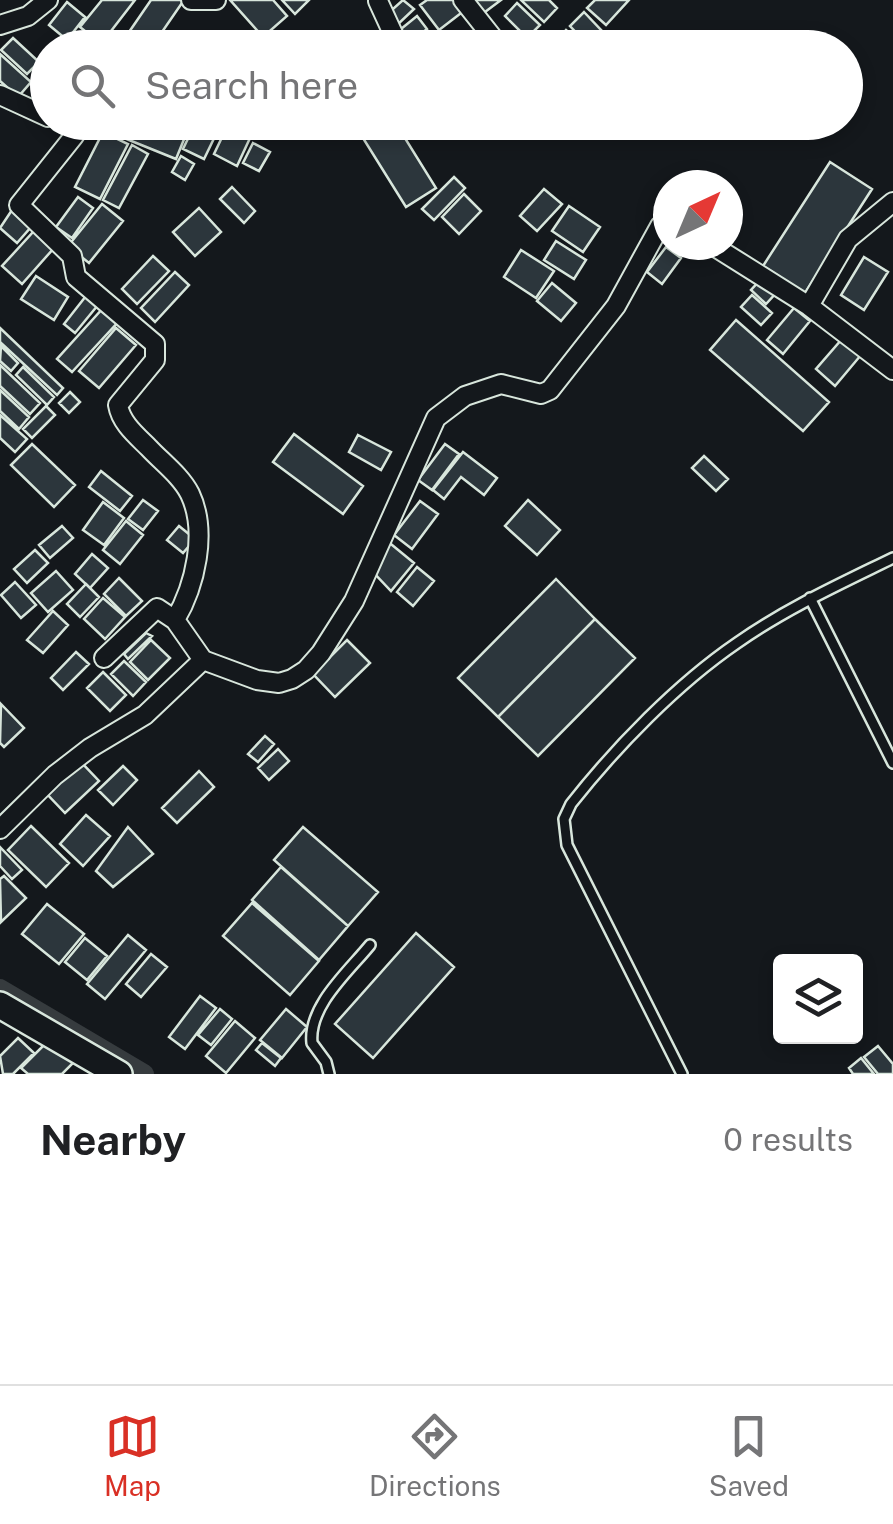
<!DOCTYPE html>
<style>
:root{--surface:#fff;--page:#f2f2f2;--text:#202124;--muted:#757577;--line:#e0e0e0;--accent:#d93025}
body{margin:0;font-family:"Public Sans",sans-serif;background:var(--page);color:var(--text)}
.controls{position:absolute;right:30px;bottom:30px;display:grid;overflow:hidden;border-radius:10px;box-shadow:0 5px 15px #0003}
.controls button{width:90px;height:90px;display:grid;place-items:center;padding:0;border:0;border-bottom:2px solid var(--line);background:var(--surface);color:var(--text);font:50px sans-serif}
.compass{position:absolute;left:653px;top:170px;width:90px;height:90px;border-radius:50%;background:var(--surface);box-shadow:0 5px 15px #0003;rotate:44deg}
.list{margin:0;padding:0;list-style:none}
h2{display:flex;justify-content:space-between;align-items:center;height:130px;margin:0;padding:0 40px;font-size:42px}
h2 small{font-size:32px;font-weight:400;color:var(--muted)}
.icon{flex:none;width:55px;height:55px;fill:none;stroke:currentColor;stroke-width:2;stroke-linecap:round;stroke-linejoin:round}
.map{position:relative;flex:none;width:893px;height:1074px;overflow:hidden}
.search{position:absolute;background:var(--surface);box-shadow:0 5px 15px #0003;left:30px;right:30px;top:30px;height:110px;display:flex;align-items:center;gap:25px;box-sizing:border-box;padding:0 35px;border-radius:55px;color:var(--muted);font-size:38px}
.sheet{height:310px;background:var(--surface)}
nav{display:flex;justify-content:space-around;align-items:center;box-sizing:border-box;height:140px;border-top:2px solid var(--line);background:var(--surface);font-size:28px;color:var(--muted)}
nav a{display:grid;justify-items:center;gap:5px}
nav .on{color:var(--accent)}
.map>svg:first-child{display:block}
</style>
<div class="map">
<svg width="893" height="1074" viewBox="0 0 893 1074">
<rect width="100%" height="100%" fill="#14181c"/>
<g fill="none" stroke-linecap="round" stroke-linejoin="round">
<path stroke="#363b3e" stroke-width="20" d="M0 989 144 1074"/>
</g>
<path fill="#2c363c" stroke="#d8e6dc" stroke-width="2.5" d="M102 0H135L101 44 80 27Z
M151 0H184L151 48H146L127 35Z
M230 0H273L287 16 263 37Z
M282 0H309L295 14Z
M403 0 414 9 395 27 385 16Z
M427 0H457L465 10 439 30 420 5Z
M464 0H501L477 18Z
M521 0H549L557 8 544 22Z
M595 0H629L606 25 587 8Z
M67 2 85 17 67 40 49 25Z
M517 3 540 25 527 38 505 16Z
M584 12 601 30 586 43 570 26Z
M417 16 427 29 411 42 401 29Z
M566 30 582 44 579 48H573L560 37Z
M113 33 125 43 121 48H101Z
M481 33 493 48H462Z
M13 38 39 62 27 74 1 50Z
M0 54 31 82 18 97 0 81Z
M124 122H191L176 159 119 136Z
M196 122 220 126 204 159 183 149Z
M353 122H395L436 188 406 207Z
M227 127 250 138 237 166 214 154Z
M103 132 128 144 100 199 75 187Z
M253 143 270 152 259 171 243 163Z
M132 145 148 154 119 208 103 200Z
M181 156 194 164 185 180 172 172Z
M830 162 872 189 805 293 763 266Z
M454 177 465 188 434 220 422 209Z
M232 187 255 211 244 223 220 199Z
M544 189 562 204 537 231 520 216Z
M464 194 481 211 459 234 442 217Z
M78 197 93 208 72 238 56 227Z
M102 204 123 221 89 263 68 246Z
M569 206 600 227 583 252 552 231Z
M199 208 221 232 195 256 173 232Z
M12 210 31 227 17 243 0 228Z
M34 231 54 248 22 284 2 266Z
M556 241 586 260 574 279 544 260Z
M666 247 681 258 662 284 647 272Z
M521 250 554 271 536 298 504 277Z
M153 256 169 271 137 304 122 289Z
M864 257 888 272 864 310 841 295Z
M175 272 189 285 155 322 141 308Z
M36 276 68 297 54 320 21 299Z
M762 278 777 292 766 304 751 290Z
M552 283 576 303 561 321 537 301Z
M752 295 772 313 761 325 741 307Z
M86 296 98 305 75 333 64 324Z
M104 307 119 321 72 372 57 359Z
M794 308 810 321 783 354 767 340Z
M736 320 829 402 803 431 710 350Z
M0 328 63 388 57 395 0 342Z
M116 328 136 345 99 388 79 371Z
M842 339 861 355 835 386 816 369Z
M1 346 18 363 11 371 0 361Z
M0 365 40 403 30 414 0 386Z
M23 367 54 397 47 405 16 375Z
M0 390 29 417 19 429 0 411Z
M70 392 80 402 69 413 59 403Z
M46 406 55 415 32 438 23 429Z
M0 415 27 439 15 452 0 438Z
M294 434 363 486 343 514 273 462Z
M358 435 391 452 381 470 349 452Z
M32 444 75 485 54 507 11 465Z
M445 444 459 454 432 490 418 480Z
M463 452 497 478 484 495 461 477 444 499 433 490Z
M704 456 728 479 716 491 692 468Z
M101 471 132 496 120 511 89 487Z
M143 500 158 511 143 530 128 519Z
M528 500 560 530 537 555 505 526Z
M420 501 438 514 412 549 394 535Z
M103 502 124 518 104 545 83 530Z
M126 521 143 535 120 564 103 550Z
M62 526 73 538 50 558 39 545Z
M179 526 195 539 183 553 167 540Z
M386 540 414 563 391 591 373 572Z
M35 550 48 563 27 583 14 569Z
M92 554 108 568 90 588 75 574Z
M417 567 434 581 413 606 397 592Z
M56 571 73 590 48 612 31 593Z
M119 578 142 601 126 616 104 594Z
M556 579 595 619 498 717 458 678Z
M15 582 36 605 21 618 1 595Z
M86 584 99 597 80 617 67 604Z
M103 598 125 617 105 639 84 619Z
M53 611 68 625 43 653 27 640Z
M595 619 635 658 538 756 498 717Z
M146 633 152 636 128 659 124 654Z
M151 640 170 658 148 680 130 662Z
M347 640 370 663 335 697 313 674Z
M76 652 89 664 63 690 51 678Z
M124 661 146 682 133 696 111 674Z
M103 672 126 695 110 711 87 688Z
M1 704 24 728 4 747 0 743Z
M265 736 274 744 258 762 248 754Z
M278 749 289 761 269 780 258 768Z
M80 761 99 781 65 813 46 793Z
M123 766 137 780 113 805 98 790Z
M199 771 214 787 177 823 162 808Z
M86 815 110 836 83 866 60 844Z
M31 826 69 863 46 887 8 850Z
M128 827 153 854 113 887 96 871Z
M303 827 378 892 348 926 274 860Z
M0 847 22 870 12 879 0 866Z
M281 867 348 926 319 960 252 900Z
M4 876 26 898 1 922 0 879Z
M252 903 319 961 290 995 223 936Z
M47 904 84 934 59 964 22 934Z
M416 933 454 967 373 1058 335 1024Z
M128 935 146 950 105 999 87 984Z
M85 938 107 956 87 980 65 962Z
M151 954 167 967 141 997 126 984Z
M200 996 216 1008 185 1049 169 1037Z
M220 1009 232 1019 211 1045 198 1035Z
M286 1009 307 1027 282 1058 260 1040Z
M235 1021 255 1038 226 1073 206 1056Z
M52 1037 76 1060 62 1074H28L21 1068Z
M18 1038 34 1053 13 1074H3L0 1056Z
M262 1043 281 1058 275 1066 256 1050Z
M878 1046 893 1064V1074H878L864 1057Z
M861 1058 874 1074H853L849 1068Z"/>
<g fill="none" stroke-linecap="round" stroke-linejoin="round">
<defs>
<path id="service" d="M810 598 893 763
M329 1074 326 1062 312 1043C308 1006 349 971 370 945
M682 1074 567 845 564 819 571 804C616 747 677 684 737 643 785 609 840 584 893 558"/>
<path id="minor" d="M191 0H216
M463 0 501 48
M378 1 395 38 388 47
M0 25 28 16 48 0
M0 95 48 117
M60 122 70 127 74 136 19 205 72 256 76 277 155 344V360L118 405C121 423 136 435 149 448 162 462 181 476 190 494 208 532 195 586 175 620
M712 245 809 306 893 370
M809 306 848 239 893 202
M104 658 157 608 175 620 203 660 257 680 279 683 292 679 306 670 321 653 354 601 436 418 465 396 501 384 541 394 550 390 616 306 660 226 668 220
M0 829 55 775 90 748 145 715 203 660"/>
<path id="secondary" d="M0 1005 119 1074"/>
</defs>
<use href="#service" stroke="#d8e6dc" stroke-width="14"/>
<use href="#minor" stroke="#d8e6dc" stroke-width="22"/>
<use href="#secondary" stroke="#d8e6dc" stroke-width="30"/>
<use href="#service" stroke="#14181c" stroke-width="9"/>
<use href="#minor" stroke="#14181c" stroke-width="18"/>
<use href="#secondary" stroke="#14181c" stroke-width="25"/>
</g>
</svg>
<div class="controls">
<button><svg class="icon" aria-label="layers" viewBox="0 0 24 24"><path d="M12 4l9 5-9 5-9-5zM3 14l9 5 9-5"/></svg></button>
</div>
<svg class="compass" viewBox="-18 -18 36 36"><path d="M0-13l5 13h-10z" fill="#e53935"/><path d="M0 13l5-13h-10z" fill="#757577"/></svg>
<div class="search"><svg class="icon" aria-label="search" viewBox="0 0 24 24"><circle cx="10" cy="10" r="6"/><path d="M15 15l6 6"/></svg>Search here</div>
</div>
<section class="sheet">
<h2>Nearby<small>0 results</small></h2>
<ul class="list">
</ul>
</section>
<nav>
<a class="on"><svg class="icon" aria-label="map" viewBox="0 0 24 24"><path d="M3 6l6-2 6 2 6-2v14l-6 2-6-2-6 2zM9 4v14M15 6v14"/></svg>Map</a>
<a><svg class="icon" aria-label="directions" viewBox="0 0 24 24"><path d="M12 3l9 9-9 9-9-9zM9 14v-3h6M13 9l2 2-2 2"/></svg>Directions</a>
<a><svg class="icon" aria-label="saved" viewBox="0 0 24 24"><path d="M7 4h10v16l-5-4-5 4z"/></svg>Saved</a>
</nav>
